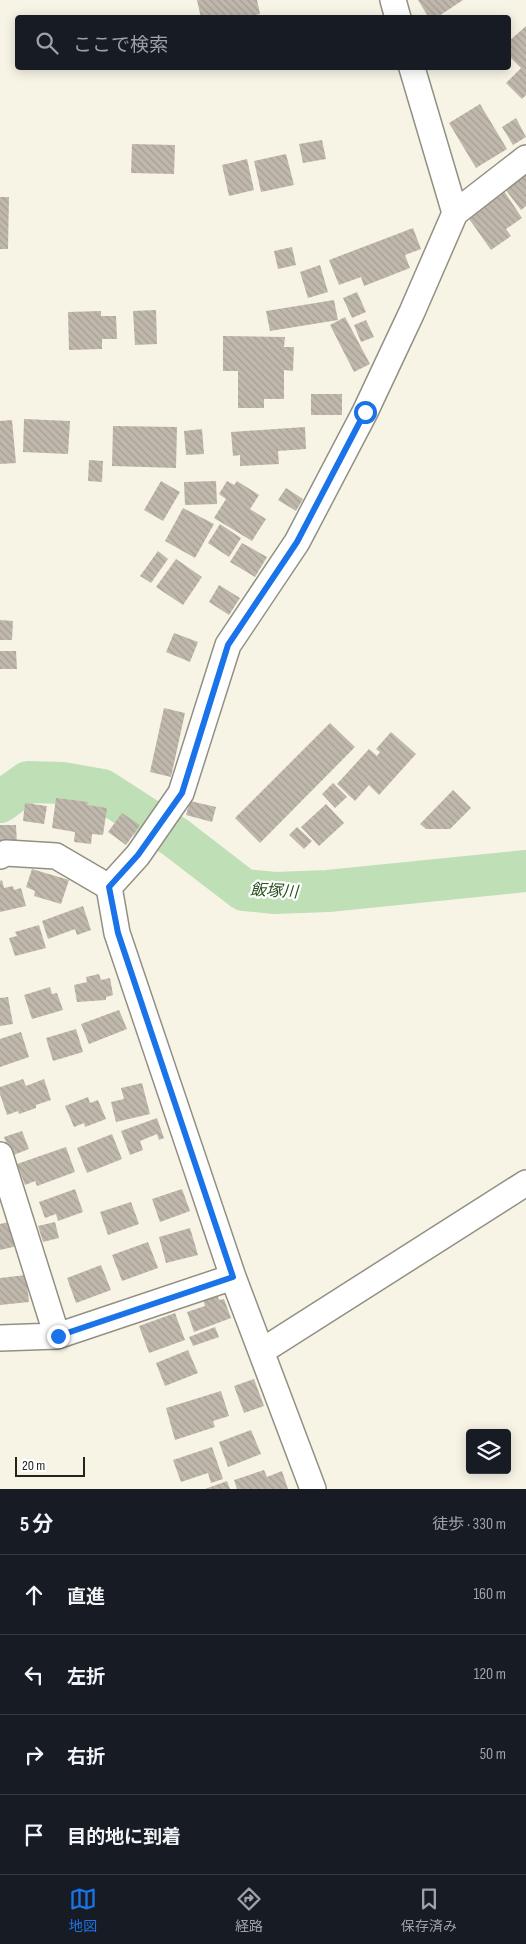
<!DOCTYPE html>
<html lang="ja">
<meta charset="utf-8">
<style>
:root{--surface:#171b24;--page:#20242c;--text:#f1f3f6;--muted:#9ea1a6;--line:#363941;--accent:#1a73e8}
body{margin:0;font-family:"Sofia Sans Condensed","Noto Sans JP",sans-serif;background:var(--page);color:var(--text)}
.controls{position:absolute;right:15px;bottom:15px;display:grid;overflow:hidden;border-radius:5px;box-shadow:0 2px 12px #0003}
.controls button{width:45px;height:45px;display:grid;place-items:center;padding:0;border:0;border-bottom:1px solid var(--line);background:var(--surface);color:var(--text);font:25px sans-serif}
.scale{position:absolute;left:15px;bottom:12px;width:70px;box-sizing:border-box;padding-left:5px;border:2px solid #24231e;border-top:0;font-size:14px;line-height:18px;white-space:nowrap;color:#24231e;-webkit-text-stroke:4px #fff;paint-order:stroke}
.stop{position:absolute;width:15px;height:15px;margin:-11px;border:4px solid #1a73e8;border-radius:50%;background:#fff}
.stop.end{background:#1a73e8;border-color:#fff;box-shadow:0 1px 5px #0008}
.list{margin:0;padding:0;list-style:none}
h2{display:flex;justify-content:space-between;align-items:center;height:65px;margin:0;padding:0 20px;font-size:21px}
h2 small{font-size:16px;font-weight:400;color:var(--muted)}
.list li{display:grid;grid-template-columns:32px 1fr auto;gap:15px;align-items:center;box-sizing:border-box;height:80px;padding:0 20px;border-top:1px solid var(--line)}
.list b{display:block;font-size:19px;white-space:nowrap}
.list em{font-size:16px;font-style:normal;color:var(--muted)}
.icon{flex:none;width:28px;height:28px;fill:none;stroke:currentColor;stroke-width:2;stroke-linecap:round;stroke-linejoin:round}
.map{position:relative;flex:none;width:526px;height:1489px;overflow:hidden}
.search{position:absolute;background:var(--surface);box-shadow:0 2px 12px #0003;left:15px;right:15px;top:15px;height:55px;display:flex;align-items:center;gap:12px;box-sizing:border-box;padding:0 18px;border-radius:5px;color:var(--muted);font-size:19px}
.sheet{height:385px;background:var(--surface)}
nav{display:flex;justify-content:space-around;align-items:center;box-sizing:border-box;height:70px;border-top:1px solid var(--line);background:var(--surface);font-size:14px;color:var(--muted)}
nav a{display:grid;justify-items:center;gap:2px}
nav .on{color:var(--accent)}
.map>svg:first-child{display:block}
</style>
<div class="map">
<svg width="526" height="1489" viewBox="0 0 526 1489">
<defs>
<pattern id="building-back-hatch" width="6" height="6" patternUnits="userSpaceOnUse" patternTransform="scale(1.25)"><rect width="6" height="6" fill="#c0b8ac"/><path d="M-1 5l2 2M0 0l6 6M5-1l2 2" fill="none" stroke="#a59e94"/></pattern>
</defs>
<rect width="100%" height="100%" fill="#f7f4e6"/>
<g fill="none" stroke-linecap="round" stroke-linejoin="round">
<path stroke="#bfdfb7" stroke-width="42" d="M0 802 28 782 62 783 102 790 175 837 244 890 275 893 328 891 526 871"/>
</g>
<path fill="url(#building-back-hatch)" d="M197 0H257L260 14 244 18H201Z
M418 0H463L436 18H429Z
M526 26V95L522 99 506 83 521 68 508 55V42Z
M480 104 507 149 476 168 449 123Z
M516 118 526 137 513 145 502 127Z
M322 140 326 159 303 163 299 144Z
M132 144 175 145 174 174 131 173Z
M286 154 294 185 261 192 254 161Z
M247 159 254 190 229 196 222 165Z
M526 174V206L521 210 505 189Z
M504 191 522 218 506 229 511 236 491 250 467 216Z
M0 197H9L8 249H0Z
M413 228 421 249 405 255 410 268 364 286 361 277 339 285 329 260Z
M292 247 296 265 278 269 274 251Z
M320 265 328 292 308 298 300 272Z
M357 292 366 312 352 318 343 298Z
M334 300 338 320 270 331 266 311Z
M156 310 157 344 135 345 133 311Z
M101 311V316H116L117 339H102V349L69 350 68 312Z
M345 317 370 364 354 372 330 325Z
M366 320 374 337 361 342 354 325Z
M223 336 285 337 284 347H294L293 371 284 370V399H264V408H238V371H223Z
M311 394H342V415H311Z
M24 419 70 421 68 454 23 452Z
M12 420 16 463 0 464V421Z
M113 426 177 427 176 468 112 466Z
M305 427 306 449 278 451 279 464 240 466V455L233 456 231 432Z
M202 429 204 454 186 455 184 431Z
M89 460 103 461 102 482 88 481Z
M161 481 180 492 163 521 144 510Z
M216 481 217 504 185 505 184 482Z
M227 481 234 485 237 481 259 495 250 509 266 519 252 541 214 518 226 499 219 494Z
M286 488 303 499 296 511 278 500Z
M183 508 214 524 195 558 165 541Z
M220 524 241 538 229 557 208 543Z
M242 543 267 557 255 577 230 562Z
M158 551 168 559 151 583 140 576Z
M176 559 202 577 183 605 156 587Z
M219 585 240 598 229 615 209 602Z
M0 620 13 621 12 640H0Z
M174 633 198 642 190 662 166 652Z
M0 651H16L17 669H0Z
M164 708 185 713 171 777 150 772Z
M330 723 355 747 260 843 235 818Z
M391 732 416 754 379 795 369 785 355 801 337 784 369 749 377 756 380 752 376 749Z
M333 783 347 797 335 808 322 794Z
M453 790 471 808 450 829H426L420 824Z
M56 798 88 802 87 805 107 808 103 835 92 834 91 844 74 842 75 832 52 828Z
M190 801 216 807 212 822 186 815Z
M25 803 47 806 44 824 23 821Z
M326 804 344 823 319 846 301 827Z
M122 813 140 825 126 845 108 832Z
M0 825H16L17 844H0Z
M297 827 312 841 304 849 289 835Z
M32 869 69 880 61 904 34 896 35 891 26 887Z
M2 880 4 888 13 886 14 890 21 888 26 906 0 912V881Z
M83 906 91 930 77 935 75 929 48 939 42 921Z
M39 925 46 948 15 956 9 938 17 936 15 932Z
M99 974 101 980 110 978 113 995 106 997V1000L77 1002 74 985 87 982 86 977Z
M50 987 52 994 57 993 63 1010 32 1019 24 995Z
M8 997 13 1024 0 1026V998Z
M119 1010 127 1029 89 1044 81 1024Z
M76 1029 83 1052 53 1061 46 1038Z
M21 1032 29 1057 0 1067V1039Z
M23 1079 26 1086 44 1079 51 1100 36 1105V1108L19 1114 18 1111 7 1115 0 1094V1087Z
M142 1083 150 1114 116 1122 111 1102 124 1099 121 1088Z
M88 1097 90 1103 98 1100 106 1119 85 1127 84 1123 74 1127 65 1106Z
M157 1118 164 1138 159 1140 157 1134 140 1141 143 1150 130 1155 121 1131Z
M22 1131 29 1149 11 1156 4 1137Z
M112 1134 122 1159 87 1173 77 1148Z
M66 1147 75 1172 37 1186 35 1181 25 1185 17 1164Z
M75 1189 83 1212 58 1221 56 1214 45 1218 39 1202Z
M182 1189 190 1211 160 1222 152 1199Z
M131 1202 139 1224 108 1235 100 1212Z
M13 1221 17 1246 0 1250V1224Z
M55 1222 59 1238 43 1242 38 1226Z
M190 1228 198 1255 166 1263 159 1237Z
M148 1242 158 1268 122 1281 112 1255Z
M101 1265 111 1290 76 1303 67 1278Z
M26 1275 29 1302 0 1305V1278Z
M217 1294 219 1300 224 1299 231 1318 194 1332 187 1312 205 1306 203 1299Z
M175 1313 185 1340 149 1353 139 1326Z
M215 1327 219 1337 193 1346 189 1337Z
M188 1350 198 1373 165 1386 156 1363Z
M254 1379 264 1406 244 1413 234 1386Z
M221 1391 229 1416 213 1421 215 1427 175 1440 166 1408Z
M251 1430 261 1454 228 1467 219 1442Z
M212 1447 223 1479 211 1483 208 1473 181 1482 173 1460Z
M264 1470 267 1477 282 1471 288 1489H237L234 1480Z
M227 1481 230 1489H205Z"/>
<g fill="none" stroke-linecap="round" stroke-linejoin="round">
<defs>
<path id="minor" d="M393 0 398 18
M412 68 455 213
M0 856 6 853 56 856 109 887 117 933 233 1277 313 1489
M109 887 138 855 181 793 228 645 297 542 365 412 412 312 455 213 526 158
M0 1155 57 1336
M0 1338 57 1336 233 1277
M262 1351 526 1183"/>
</defs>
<use href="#minor" stroke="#929083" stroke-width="28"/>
<use href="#minor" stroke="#fff" stroke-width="25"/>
</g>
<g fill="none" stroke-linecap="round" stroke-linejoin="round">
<path stroke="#1a73e8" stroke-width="6" d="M58 1336 233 1277 118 933 109 887 138 855 182 793 228 645 297 542 365 412"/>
</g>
<g text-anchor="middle" stroke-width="4.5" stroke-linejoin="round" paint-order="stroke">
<g font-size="16" font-style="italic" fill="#27511c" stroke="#fff">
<text transform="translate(274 890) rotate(3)" y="6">飯塚川</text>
</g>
</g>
</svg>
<div class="controls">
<button><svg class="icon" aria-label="layers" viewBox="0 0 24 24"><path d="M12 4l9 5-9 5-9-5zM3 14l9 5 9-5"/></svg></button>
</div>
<div class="scale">20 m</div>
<div class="stop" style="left:365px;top:412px"></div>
<div class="stop end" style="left:58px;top:1336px"></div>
<div class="search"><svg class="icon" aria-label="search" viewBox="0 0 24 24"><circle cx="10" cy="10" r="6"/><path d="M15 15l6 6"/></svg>ここで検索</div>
</div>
<section class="sheet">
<h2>5 分<small>徒歩 · 330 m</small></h2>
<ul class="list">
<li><svg class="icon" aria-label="ahead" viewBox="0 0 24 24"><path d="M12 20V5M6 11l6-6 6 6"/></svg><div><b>直進</b></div><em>160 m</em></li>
<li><svg class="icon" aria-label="left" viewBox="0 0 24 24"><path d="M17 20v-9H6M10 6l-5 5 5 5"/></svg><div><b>左折</b></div><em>120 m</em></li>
<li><svg class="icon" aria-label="right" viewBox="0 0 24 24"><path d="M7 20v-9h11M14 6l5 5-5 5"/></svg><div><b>右折</b></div><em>50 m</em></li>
<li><svg class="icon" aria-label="arrive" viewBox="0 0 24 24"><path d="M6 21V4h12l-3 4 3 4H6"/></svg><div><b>目的地に到着</b></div></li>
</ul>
</section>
<nav>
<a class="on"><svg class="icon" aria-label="map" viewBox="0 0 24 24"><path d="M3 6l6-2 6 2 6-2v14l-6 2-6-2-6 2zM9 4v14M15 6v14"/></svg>地図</a>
<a><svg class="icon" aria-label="directions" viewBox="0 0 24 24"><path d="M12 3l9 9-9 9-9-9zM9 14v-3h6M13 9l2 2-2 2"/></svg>経路</a>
<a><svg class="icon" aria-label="saved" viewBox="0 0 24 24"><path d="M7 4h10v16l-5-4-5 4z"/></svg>保存済み</a>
</nav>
